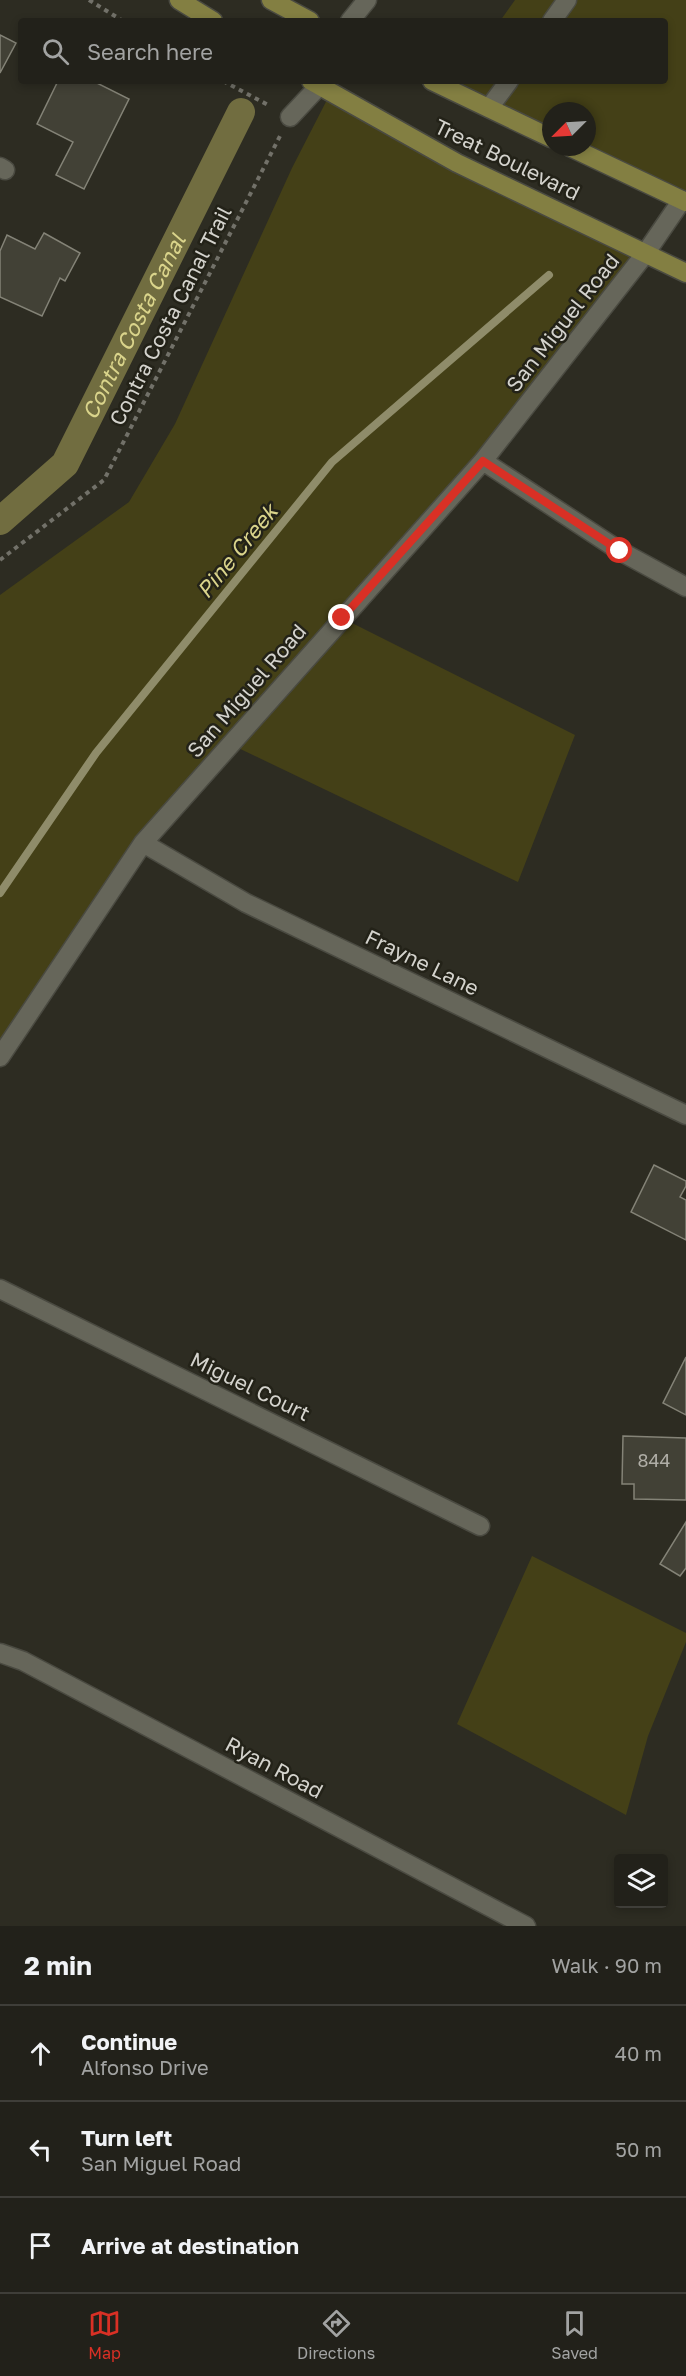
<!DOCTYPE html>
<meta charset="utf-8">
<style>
:root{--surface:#22211a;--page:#2a2923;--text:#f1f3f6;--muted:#a2a3a2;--line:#3f3e39;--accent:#d93025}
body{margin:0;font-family:"Golos Text",sans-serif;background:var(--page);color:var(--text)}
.controls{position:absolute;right:18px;bottom:18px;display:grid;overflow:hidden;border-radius:6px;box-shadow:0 3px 9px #0003}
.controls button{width:54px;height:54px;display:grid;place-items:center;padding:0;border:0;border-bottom:2px solid var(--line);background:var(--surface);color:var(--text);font:30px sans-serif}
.compass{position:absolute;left:542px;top:102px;width:54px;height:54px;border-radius:50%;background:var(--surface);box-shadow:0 3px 9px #0003;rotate:246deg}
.stop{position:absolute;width:18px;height:18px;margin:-14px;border:4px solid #d93025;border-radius:50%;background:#fff}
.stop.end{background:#d93025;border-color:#fff;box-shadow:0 2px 6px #0008}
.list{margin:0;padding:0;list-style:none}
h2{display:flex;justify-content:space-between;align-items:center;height:78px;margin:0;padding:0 24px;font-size:26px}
h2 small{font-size:20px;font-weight:400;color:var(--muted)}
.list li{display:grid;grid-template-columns:39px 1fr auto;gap:18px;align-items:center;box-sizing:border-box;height:96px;padding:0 24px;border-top:2px solid var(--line)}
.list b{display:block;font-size:22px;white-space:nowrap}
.list p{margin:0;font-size:20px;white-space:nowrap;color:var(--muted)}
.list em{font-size:20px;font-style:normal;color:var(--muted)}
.icon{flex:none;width:33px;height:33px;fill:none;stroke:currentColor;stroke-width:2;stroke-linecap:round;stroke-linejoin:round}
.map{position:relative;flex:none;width:686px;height:1926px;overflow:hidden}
.search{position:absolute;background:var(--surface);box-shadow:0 3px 9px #0003;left:18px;right:18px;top:18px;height:66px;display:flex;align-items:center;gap:15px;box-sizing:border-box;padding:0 21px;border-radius:6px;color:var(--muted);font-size:22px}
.sheet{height:366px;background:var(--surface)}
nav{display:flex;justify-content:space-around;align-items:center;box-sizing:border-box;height:84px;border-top:2px solid var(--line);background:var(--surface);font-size:16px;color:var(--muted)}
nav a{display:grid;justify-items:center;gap:3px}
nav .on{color:var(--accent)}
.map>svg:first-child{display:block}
</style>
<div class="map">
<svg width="686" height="1926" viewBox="0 0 686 1926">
<rect width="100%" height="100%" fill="#2d2c22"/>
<path fill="#444017" d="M515 0H686V202L587 147V111H551V138L450 89 456 81H665V21H500Z
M331 92 645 254 342 618 575 735 518 882 230 744 143 843 0 1057V595L129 502 175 424 292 168Z
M532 1556 686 1633V1642L648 1736 626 1815 457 1724Z"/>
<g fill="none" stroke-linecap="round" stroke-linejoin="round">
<path stroke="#8f8c6a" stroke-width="8" d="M0 893 96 753 332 462 549 275"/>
<path stroke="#716d40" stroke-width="28" id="s1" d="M0 521 65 464 241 112"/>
</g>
<path fill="#424136" stroke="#848377" stroke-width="1.5" d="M0 35 16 43 0 73Z
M58 81H93L129 99 84 189 56 175 73 142 37 124Z
M44 233 80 253 65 281 60 278 42 316 0 297V251L7 235 35 249Z
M654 1165 686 1181V1186L680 1197 686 1200V1240L631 1212Z
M686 1357V1415L663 1403Z
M623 1436 686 1438V1500L634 1499V1484H622Z
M686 1522V1568L680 1576 660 1564Z"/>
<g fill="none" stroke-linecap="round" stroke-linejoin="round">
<defs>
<path id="minor" d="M350 21 367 0
M552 21 567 0
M489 108 509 81
M290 117 319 86 322 81
M0 167 5 170
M483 461 620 551 686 587
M143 843 246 903 686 1115
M0 1057 143 843 483 461 645 254 682 200
M0 1289 480 1526
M0 1653 23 1661 526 1926"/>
<path id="major" d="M179 0 213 21
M271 0 310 21
M311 81 457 163 686 273
M432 81 551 138
M570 147 686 202"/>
</defs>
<use href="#minor" stroke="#4a4a41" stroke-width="21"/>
<use href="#major" stroke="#4a4a41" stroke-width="21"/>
<path stroke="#727169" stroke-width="4" stroke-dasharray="4.5 4.5" stroke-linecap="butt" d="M89 0 123 21
M223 81 270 106
M0 560 104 480 280 136"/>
<use href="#minor" stroke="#66665a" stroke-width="18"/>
<use href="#major" stroke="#837f42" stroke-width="18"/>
</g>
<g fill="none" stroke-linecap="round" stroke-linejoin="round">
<path stroke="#d93025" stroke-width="8" d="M342 618 483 461 620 551"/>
</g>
<g text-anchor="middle" stroke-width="5" stroke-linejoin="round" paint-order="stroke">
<g font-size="18" fill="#b0aea7">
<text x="654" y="1467">844</text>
</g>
<g font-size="21" fill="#d4d3cd" stroke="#232218">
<text transform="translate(507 160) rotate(26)" y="7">Treat Boulevard</text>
<text transform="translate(171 316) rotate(-63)" y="7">Contra Costa Canal Trail</text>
<text transform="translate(563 323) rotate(-52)" y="7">San Miguel Road</text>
<text transform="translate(247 691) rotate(-49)" y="7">San Miguel Road</text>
<text transform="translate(422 963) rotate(26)" y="7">Frayne Lane</text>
<text transform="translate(250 1387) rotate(26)" y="7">Miguel Court</text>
<text transform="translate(274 1768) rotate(28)" y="7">Ryan Road</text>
</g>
<g font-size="22" font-style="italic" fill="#dad48b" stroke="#232218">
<text dy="8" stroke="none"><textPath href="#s1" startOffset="240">Contra Costa Canal</textPath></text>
<text transform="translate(237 551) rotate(-51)" y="8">Pine Creek</text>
</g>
</g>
</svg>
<div class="controls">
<button><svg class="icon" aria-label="layers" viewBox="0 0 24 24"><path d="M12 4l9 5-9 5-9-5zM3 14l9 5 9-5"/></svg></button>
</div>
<svg class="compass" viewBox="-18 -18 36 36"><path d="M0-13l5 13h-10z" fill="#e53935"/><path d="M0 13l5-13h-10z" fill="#a2a3a2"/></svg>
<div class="stop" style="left:620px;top:551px"></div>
<div class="stop end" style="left:342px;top:618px"></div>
<div class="search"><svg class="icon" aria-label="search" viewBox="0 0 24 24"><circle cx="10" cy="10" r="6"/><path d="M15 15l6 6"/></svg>Search here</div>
</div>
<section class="sheet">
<h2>2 min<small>Walk · 90 m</small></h2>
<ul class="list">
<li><svg class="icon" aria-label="ahead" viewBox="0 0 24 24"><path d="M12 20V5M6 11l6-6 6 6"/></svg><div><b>Continue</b><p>Alfonso Drive</p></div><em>40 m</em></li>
<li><svg class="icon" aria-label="left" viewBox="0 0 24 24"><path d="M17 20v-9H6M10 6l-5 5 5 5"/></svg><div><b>Turn left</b><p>San Miguel Road</p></div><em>50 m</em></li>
<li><svg class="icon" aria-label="arrive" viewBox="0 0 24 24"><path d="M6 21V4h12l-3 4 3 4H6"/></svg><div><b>Arrive at destination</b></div></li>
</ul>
</section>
<nav>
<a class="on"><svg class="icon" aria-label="map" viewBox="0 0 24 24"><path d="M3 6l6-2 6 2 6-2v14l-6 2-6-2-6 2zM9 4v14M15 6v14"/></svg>Map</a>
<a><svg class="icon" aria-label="directions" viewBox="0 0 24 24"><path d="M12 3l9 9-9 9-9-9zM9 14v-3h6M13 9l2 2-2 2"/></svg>Directions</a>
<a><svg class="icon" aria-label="saved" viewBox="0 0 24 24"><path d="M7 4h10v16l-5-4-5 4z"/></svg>Saved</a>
</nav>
